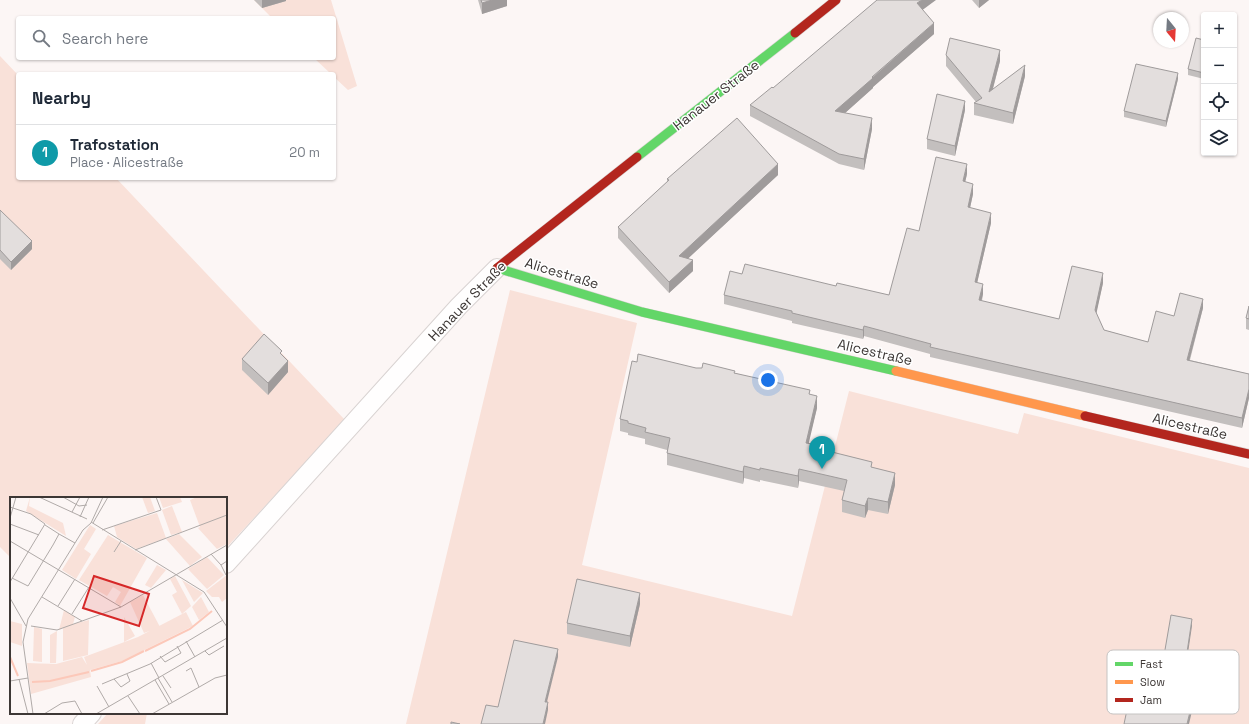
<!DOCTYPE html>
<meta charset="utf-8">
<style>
:root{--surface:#fff;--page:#f2f2f3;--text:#1f2937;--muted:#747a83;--line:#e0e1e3;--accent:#807a78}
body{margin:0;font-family:"Space Grotesk",sans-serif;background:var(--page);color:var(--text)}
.controls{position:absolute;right:12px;top:12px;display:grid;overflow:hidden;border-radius:4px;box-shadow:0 1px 3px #0004}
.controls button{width:36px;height:36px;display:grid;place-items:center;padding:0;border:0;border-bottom:1px solid var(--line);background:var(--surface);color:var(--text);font:20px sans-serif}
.compass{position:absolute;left:1153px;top:12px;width:36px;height:36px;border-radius:50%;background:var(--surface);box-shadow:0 1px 3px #0004;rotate:162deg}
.you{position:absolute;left:768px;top:380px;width:14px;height:14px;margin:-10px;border:3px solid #fff;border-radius:50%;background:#1a73e8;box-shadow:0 0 0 6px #1a73e833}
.badge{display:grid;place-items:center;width:26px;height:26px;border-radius:50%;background:var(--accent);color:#fff;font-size:13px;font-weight:700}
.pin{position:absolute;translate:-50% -33px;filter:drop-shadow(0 1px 2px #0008)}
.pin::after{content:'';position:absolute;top:21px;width:14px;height:12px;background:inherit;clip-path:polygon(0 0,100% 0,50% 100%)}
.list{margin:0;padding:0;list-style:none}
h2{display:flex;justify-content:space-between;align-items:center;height:52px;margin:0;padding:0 16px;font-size:17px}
h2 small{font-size:13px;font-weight:400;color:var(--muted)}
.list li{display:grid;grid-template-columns:26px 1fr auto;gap:12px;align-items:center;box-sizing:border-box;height:56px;padding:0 16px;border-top:1px solid var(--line)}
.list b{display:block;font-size:15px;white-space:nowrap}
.list p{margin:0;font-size:13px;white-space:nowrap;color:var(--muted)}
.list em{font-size:13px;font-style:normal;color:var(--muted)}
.icon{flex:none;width:22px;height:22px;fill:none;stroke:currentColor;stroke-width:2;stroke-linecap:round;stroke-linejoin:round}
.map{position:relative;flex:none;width:1249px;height:724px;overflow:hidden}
.search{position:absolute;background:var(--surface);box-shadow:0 1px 3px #0004;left:16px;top:16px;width:320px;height:44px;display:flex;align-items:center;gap:10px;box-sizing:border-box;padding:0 14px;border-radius:4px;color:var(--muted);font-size:15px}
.panel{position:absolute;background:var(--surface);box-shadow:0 1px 3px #0004;left:16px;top:72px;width:320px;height:108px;border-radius:4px}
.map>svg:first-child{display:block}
</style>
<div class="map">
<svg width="1249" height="724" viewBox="0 0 1249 724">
<rect width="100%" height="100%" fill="#fcf6f5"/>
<path fill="#f9e1d9" d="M254 0H331L357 86 348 90 334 77V74H331L314 58H334V18H272Z
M0 56 18 75V178H116L345 420 226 548V498H11V558L0 547Z
M510 290 637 323 582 565 792 616 849 391 1018 434 1024 413 1249 468V724H406Z
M108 713H147L145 724H98Z"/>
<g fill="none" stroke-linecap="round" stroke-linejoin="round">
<defs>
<path id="lane" d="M226 564 459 306 497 268
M82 724 92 713"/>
<path id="fast" d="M637 157 795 33
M497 268 642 312 896 371"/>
<path id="slow" d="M896 371 1085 416"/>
<path id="jam" d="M795 33 836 0
M497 268 637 157
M1085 416 1249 454"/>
</defs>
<use href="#lane" stroke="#d9d3d2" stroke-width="20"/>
<use href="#fast" stroke="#d9d3d2" stroke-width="10"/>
<use href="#slow" stroke="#d9d3d2" stroke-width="10"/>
<use href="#jam" stroke="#d9d3d2" stroke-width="10"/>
<use href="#lane" stroke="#fffefe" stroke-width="18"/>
<use href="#fast" stroke="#63d668" stroke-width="9"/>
<use href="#slow" stroke="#ff974d" stroke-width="9"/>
<use href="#jam" stroke="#b3261e" stroke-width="9"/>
</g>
<path fill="#c3bfbe" d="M254 0H286V1L262 8Z
M478 0H507V6L482 14Z
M972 0H989L979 8Z
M922 10 934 34 873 87V88L845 113 872 129 864 170 839 164 750 116V105L773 88Z
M1204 40V79L1188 75V69Z
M946 55 1000 61 993 89 1025 76 1013 124 974 115V103L976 102 946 66Z
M1178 79 1166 127 1124 117V111Z
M965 110 955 156 927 149V139Z
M967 174 965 182 973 194 970 208 991 223 977 283 983 294 982 301 1059 319 1103 283 1096 313 1104 330 1148 342 1174 316 1203 308 1190 360 1249 374V398L1242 428 930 357V354L864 336 863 339 792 323V321L724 304V295L742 274 836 286 889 295 919 231Z
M778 175 688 258 693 271 669 293 618 238V227L667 182V179Z
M0 210 32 249 11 270 0 259Z
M1249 306V330L1246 329V318Z
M282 355 288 372 268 395 242 370V359Z
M637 362 696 368 735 373 810 394 817 408 808 443 872 468 895 485 888 514 868 510 865 518 842 512V500L844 491 799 481 798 488 760 480V482L744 478 743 484 667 465V450L645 444V439L628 435V433L620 431V419Z
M640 604 630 647 567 634V623Z"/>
<path fill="#9f9b9b" d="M262 0H286V1L262 8Z
M492 0H507V6L482 14V3Z
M922 0H936L917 14V3Z
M979 0H989L979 8Z
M934 23V34L873 87V88L835 122V111Z
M1000 50V61L989 103V92Z
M1025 65V76L1013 124V113Z
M1178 73V79L1166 127V121Z
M965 101V110L955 156V146Z
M872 118V129L864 170V159Z
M778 164V175L679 267V256Z
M967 164V174L963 191V181Z
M973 184V194L968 217V207Z
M991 213V223L975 292V282Z
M32 241V249L11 270V262Z
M693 260V271L669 293V282Z
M1103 273V283L1095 320V310Z
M983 284V294L979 310V300Z
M1203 299V308L1187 369V360Z
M864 326V336L863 339V330Z
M288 361V372L268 395V383Z
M1249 389V398L1242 428V418Z
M817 396V408L806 455V443Z
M744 466V478L743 484V472Z
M799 469V481L798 488V476Z
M895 473V485L888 514V502Z
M868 498V510L865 518V506Z
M640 593V604L630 647V636Z
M1192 619V626L1183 687V679Z
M558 649V657L545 710V702Z
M1197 683V690L1189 724H1187Z
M548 702V710L545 724H543Z"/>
<path fill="#e3dedd" stroke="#9f9b9b" d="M481 0H492L482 3Z
M877 0H922L917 3 934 23 872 77 873 78 835 111 872 118 864 159 839 154 750 105 772 87 773 88Z
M950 38 1000 50 989 92 1025 65 1013 113 974 103 982 98 946 55Z
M1196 38 1204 40V73L1188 69Z
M1136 64 1178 73 1166 121 1124 111Z
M937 94 965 101 955 146 927 139Z
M737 118 778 164 679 256 693 260 669 282 618 227 669 180 667 179Z
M936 157 967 164 963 181 973 184 968 207 991 213 975 282 983 284 979 300 1059 319 1072 266 1103 273 1095 310 1104 330 1148 342 1156 311 1174 316 1180 293 1203 299 1187 360 1249 374V389L1242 418 930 347 931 344 864 326 863 330 792 313V311L724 295 730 271 742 274 745 264 836 286 837 283 889 295 907 228 919 231Z
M0 210 32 241 11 262 0 250Z
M1249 306V319L1246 318Z
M264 334 282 351 280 353 288 361 268 383 242 359Z
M638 354 696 368H702L703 363 735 371 734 373 810 390 809 394 817 396 806 443 829 447 828 451 872 462 871 467 895 473 888 502 868 498 865 506 842 500 847 480 799 469 798 476 760 468V470L744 466 743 472 667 453 670 438 645 432 646 428 628 423V421L620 419 632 361 637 362Z
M577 579 640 593 630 636 567 623Z
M1171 615 1192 619 1183 679 1197 683 1187 724H1124L1136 667 1161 673Z
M514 640 558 649 545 702H548L543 724H481L486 705 498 707Z
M451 722 460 724H451Z"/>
<g text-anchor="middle" stroke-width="3" stroke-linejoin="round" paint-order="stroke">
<g font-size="14" fill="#3d3735" stroke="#fff">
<text transform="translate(716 95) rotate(-38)" y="5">Hanauer Straße</text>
<text transform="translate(562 273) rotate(17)" y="5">Alicestraße</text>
<text transform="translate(467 301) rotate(-46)" y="5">Hanauer Straße</text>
<text transform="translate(875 352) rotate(13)" y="5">Alicestraße</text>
<text transform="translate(1190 426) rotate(13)" y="5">Alicestraße</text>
</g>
</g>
<g transform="translate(10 497)">
<rect width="217" height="217" fill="#fcf6f5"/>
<path d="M20 0 19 9 53 26 56 39 16 14ZM132 0H140L145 14 138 16ZM149 0H170L172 5 153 11ZM187 0H217V47L207 52 188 31 190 30 180 3ZM162 9 172 35 161 38 152 13ZM147 16 156 41 126 52 107 40 104 29ZM80 28 86 32 74 52 81 57 66 82 52 73ZM169 37 192 60 180 69 156 42ZM98 38 137 61 110 109 105 105 111 95 103 90 97 99 69 83ZM197 60 214 78 197 92 178 72ZM147 68 156 73 141 91 135 88ZM217 78V101L212 105 209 100H202L196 94ZM165 79 181 109 172 117 162 98 167 95 160 82ZM172 83 193 96 184 105ZM133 98 150 130 134 136 120 105ZM191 100 199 115 189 123 182 110ZM54 113 65 120 63 127 79 123 78 158 53 164V131L49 133ZM176 115 183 129 112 164 80 173 81 180 21 197 17 166 46 167 72 160 77 168 74 160 128 140ZM114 120 125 139 114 145ZM0 124 12 127V149L0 145ZM24 130 32 132V165L23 164ZM47 134 46 166H40V138Z" fill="#f9e1d9"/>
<path fill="none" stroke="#fcc8b9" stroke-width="2" d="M135 154 180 132 202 114M0 160 8 179M81 174 112 165 134 154M22 185 40 184 79 175"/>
<path fill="none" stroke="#b0aaa8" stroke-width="1" d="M29 0 77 22M53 0 69 9 77 8M0 10 21 17 35 27 0 85M62 15 70 0M70 20 79 0M0 21 6 0M81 25 194 95 217 130M83 26 98 0M0 27 29 38M92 33 151 13 146 0M49 37 65 46M0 44 111 110M125 53 217 18M104 55 111 44M201 57 211 68M216 78 211 68 217 64M2 81 18 89 43 48 49 37 35 28M32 100 72 124M0 101 16 129M48 109 65 82M62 117 79 90M21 129 47 133 111 110 217 48M176 144 185 160M195 154 199 158 214 149M150 159 155 165 171 156 167 149M141 166 149 181M176 174 181 171 189 190M153 179 161 191M148 181 162 205M9 182 18 217M104 182 111 190 120 184 117 177M145 183 159 207M0 184 18 181M92 187 140 167 213 123M87 189 99 210M118 199 130 217M23 217 13 145 18 122 73 33 81 26 93 0M34 217 52 206 65 204 72 217M86 217 217 141M142 217 205 181 217 178"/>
<path fill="#d62828" fill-opacity="0.15" stroke="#d62828" stroke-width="2" d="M84 79 139 97 129 129 73 111Z"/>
<rect width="217" height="217" fill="none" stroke="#3d3735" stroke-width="2"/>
</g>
<rect x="1107" y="650" width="132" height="64" rx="6" fill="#fff" stroke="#c5c3c2" stroke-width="1"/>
<rect x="1115" y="662" width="18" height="4" fill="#63d668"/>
<rect x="1115" y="680" width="18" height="4" fill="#ff974d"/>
<rect x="1115" y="698" width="18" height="4" fill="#b3261e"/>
<g font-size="11" fill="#3d3735">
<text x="1140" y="668">Fast</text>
<text x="1140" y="686">Slow</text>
<text x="1140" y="704">Jam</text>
</g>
</svg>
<div class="controls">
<button>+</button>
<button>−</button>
<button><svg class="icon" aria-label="locate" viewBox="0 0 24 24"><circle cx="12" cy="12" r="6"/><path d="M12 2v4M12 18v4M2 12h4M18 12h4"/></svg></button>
<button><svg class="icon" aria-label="layers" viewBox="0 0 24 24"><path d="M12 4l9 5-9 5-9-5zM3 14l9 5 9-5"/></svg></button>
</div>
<svg class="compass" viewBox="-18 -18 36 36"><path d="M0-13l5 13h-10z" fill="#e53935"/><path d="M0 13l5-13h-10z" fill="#747a83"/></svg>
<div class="you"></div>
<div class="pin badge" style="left:822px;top:469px;background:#0f9aa8">1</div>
<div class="search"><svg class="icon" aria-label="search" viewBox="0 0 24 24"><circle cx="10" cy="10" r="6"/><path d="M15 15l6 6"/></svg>Search here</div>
<section class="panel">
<h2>Nearby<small></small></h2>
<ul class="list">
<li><span class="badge" style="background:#0f9aa8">1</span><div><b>Trafostation</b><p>Place · Alicestraße</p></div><em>20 m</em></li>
</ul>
</section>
</div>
